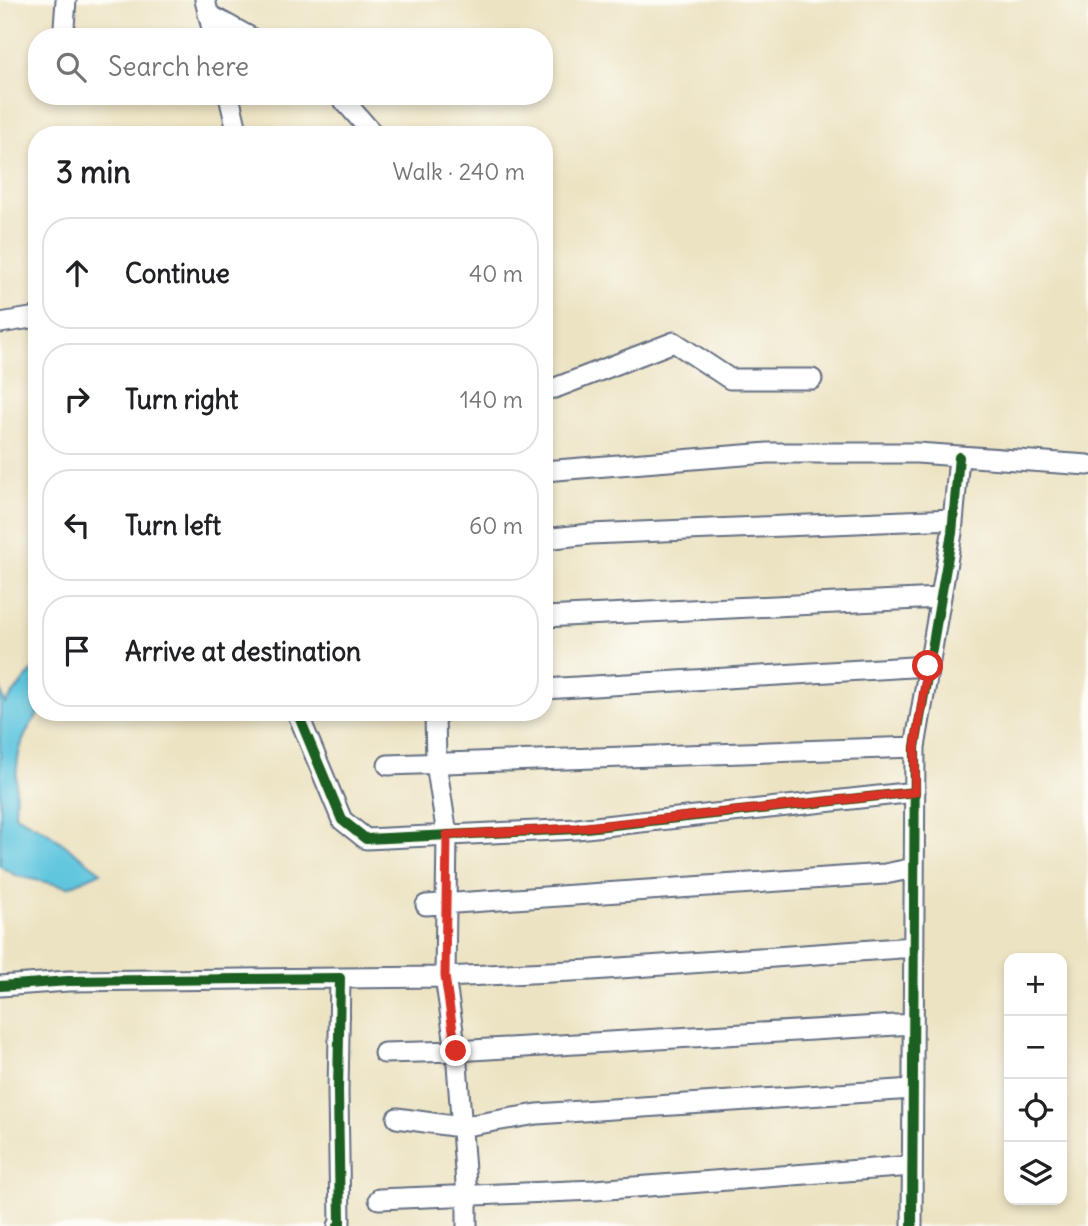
<!DOCTYPE html>
<meta charset="utf-8">
<style>
:root{--surface:#fff;--page:#f2f2f2;--text:#202124;--muted:#757577;--line:#e0e0e0}
body{margin:0;font-family:Delius,sans-serif;background:var(--page);color:var(--text)}
.controls{position:absolute;right:21px;bottom:21px;display:grid;overflow:hidden;border-radius:14px;box-shadow:0 4px 10px #0003}
.controls button{width:63px;height:63px;display:grid;place-items:center;padding:0;border:0;border-bottom:2px solid var(--line);background:var(--surface);color:var(--text);font:35px sans-serif}
.stop{position:absolute;width:21px;height:21px;margin:-16px;border:5px solid #d93025;border-radius:50%;background:#fff}
.stop.end{background:#d93025;border-color:#fff;box-shadow:0 2px 7px #0008}
.list{margin:0;padding:0;list-style:none}
h2{display:flex;justify-content:space-between;align-items:center;height:91px;margin:0;padding:0 28px;font-size:30px}
h2 small{font-size:23px;font-weight:400;color:var(--muted)}
.list li{display:grid;grid-template-columns:46px 1fr auto;gap:21px;align-items:center;box-sizing:border-box;height:112px;margin:0 14px 14px;padding:0 14px;border:2px solid var(--line);border-radius:28px}
.list b{display:block;font-size:26px;white-space:nowrap}
.list em{font-size:23px;font-style:normal;color:var(--muted)}
.icon{flex:none;width:38px;height:38px;fill:none;stroke:currentColor;stroke-width:2;stroke-linecap:round;stroke-linejoin:round}
.map{position:relative;flex:none;width:1088px;height:1226px;overflow:hidden}
.search{position:absolute;background:var(--surface);box-shadow:0 4px 10px #0003;left:28px;top:28px;width:525px;height:77px;display:flex;align-items:center;gap:18px;box-sizing:border-box;padding:0 24px;border-radius:28px;color:var(--muted);font-size:26px}
.panel{position:absolute;background:var(--surface);box-shadow:0 4px 10px #0003;left:28px;top:126px;width:525px;height:595px;border-radius:28px}
.map>svg:first-child{display:block}
</style>
<div class="map">
<svg width="1088" height="1226" viewBox="0 0 1088 1226">
<rect width="100%" height="100%" fill="#fdfcf7"/>
<filter id="ink" filterUnits="userSpaceOnUse"><feTurbulence type="fractalNoise" baseFrequency=".0143" numOctaves="2"/><feDisplacementMap in="SourceGraphic" scale="14" xChannelSelector="R" yChannelSelector="G"/><feConvolveMatrix kernelMatrix="1 2 1 2 8 2 1 2 1" color-interpolation-filters="sRGB"/></filter>
<filter id="wash" filterUnits="userSpaceOnUse"><feTurbulence type="fractalNoise" baseFrequency=".00686" numOctaves="4" result="noise"/><feDisplacementMap in="SourceGraphic" scale="28" xChannelSelector="R" yChannelSelector="G"/><feGaussianBlur stdDeviation="1.57" result="paint"/><feColorMatrix in="noise" values="0 0 0 0 0 0 0 0 0 0 0 0 0 0 0 0 0 1.4 0 .05"/><feComposite in="paint" operator="in"/></filter>
<g filter="url(#wash)">
<rect width="100%" height="100%" fill="#ece3c2"/>
<path fill="#61c6de" stroke="#3e7a9e" stroke-width="2" d="M37 665V712H40C12 744 17 775 15 815L46 831 101 872 68 887 17 876 0 866V687L5 704Z"/>
</g>
<g filter="url(#ink)">
<g fill="none" stroke-linecap="round" stroke-linejoin="round">
<defs>
<path id="street" d="M205 0 214 37
M208 14 250 37
M64 27 66 0
M229 96 238 135
M340 96 374 135
M0 323 37 317
M544 389 555 388 674 342 730 379H812
M544 471 768 453H917L1088 465
M544 539 590 534 953 519
M544 617 939 598
M544 689 928 666
M297 712 342 820 366 839 577 829 915 792
M435 712 436 763 447 835 445 977 456 1051 467 1197V1226
M388 765 915 747
M426 905 885 874 914 868
M340 978 445 977 592 970 914 947
M0 986 68 981 340 978 338 1092 340 1223 338 1226
M384 1053 456 1051 913 1024
M397 1118 460 1127 537 1114 913 1089
M379 1199 595 1190 912 1166
M912 1226 915 747 952 533 959 457"/>
</defs>
<use href="#street" stroke="#646e81" stroke-width="23"/>
<use href="#street" stroke="#fff" stroke-width="19"/>
<defs>
<path id="cycleway" d="M297 712 342 820 366 839 577 829 915 792
M0 986 68 981 340 978 338 1092 340 1223 338 1226
M912 1226 915 747 952 533 959 457"/>
</defs>
<use href="#cycleway" stroke="#fdfcf7" stroke-width="15"/>
<use href="#cycleway" stroke="#1b5e20" stroke-width="10"/>
</g>
</g>
<g fill="none" stroke-linecap="round" stroke-linejoin="round" filter="url(#ink)">
<path stroke="#d93025" stroke-width="9" d="M456 1051 445 976 447 835 577 828 915 792V747L928 666"/>
</g>
</svg>
<div class="controls">
<button>+</button>
<button>−</button>
<button><svg class="icon" aria-label="locate" viewBox="0 0 24 24"><circle cx="12" cy="12" r="6"/><path d="M12 2v4M12 18v4M2 12h4M18 12h4"/></svg></button>
<button><svg class="icon" aria-label="layers" viewBox="0 0 24 24"><path d="M12 4l9 5-9 5-9-5zM3 14l9 5 9-5"/></svg></button>
</div>
<div class="stop" style="left:928px;top:666px"></div>
<div class="stop end" style="left:456px;top:1051px"></div>
<div class="search"><svg class="icon" aria-label="search" viewBox="0 0 24 24"><circle cx="10" cy="10" r="6"/><path d="M15 15l6 6"/></svg>Search here</div>
<section class="panel">
<h2>3 min<small>Walk · 240 m</small></h2>
<ul class="list">
<li><svg class="icon" aria-label="ahead" viewBox="0 0 24 24"><path d="M12 20V5M6 11l6-6 6 6"/></svg><div><b>Continue</b></div><em>40 m</em></li>
<li><svg class="icon" aria-label="right" viewBox="0 0 24 24"><path d="M7 20v-9h11M14 6l5 5-5 5"/></svg><div><b>Turn right</b></div><em>140 m</em></li>
<li><svg class="icon" aria-label="left" viewBox="0 0 24 24"><path d="M17 20v-9H6M10 6l-5 5 5 5"/></svg><div><b>Turn left</b></div><em>60 m</em></li>
<li><svg class="icon" aria-label="arrive" viewBox="0 0 24 24"><path d="M6 21V4h12l-3 4 3 4H6"/></svg><div><b>Arrive at destination</b></div></li>
</ul>
</section>
</div>
